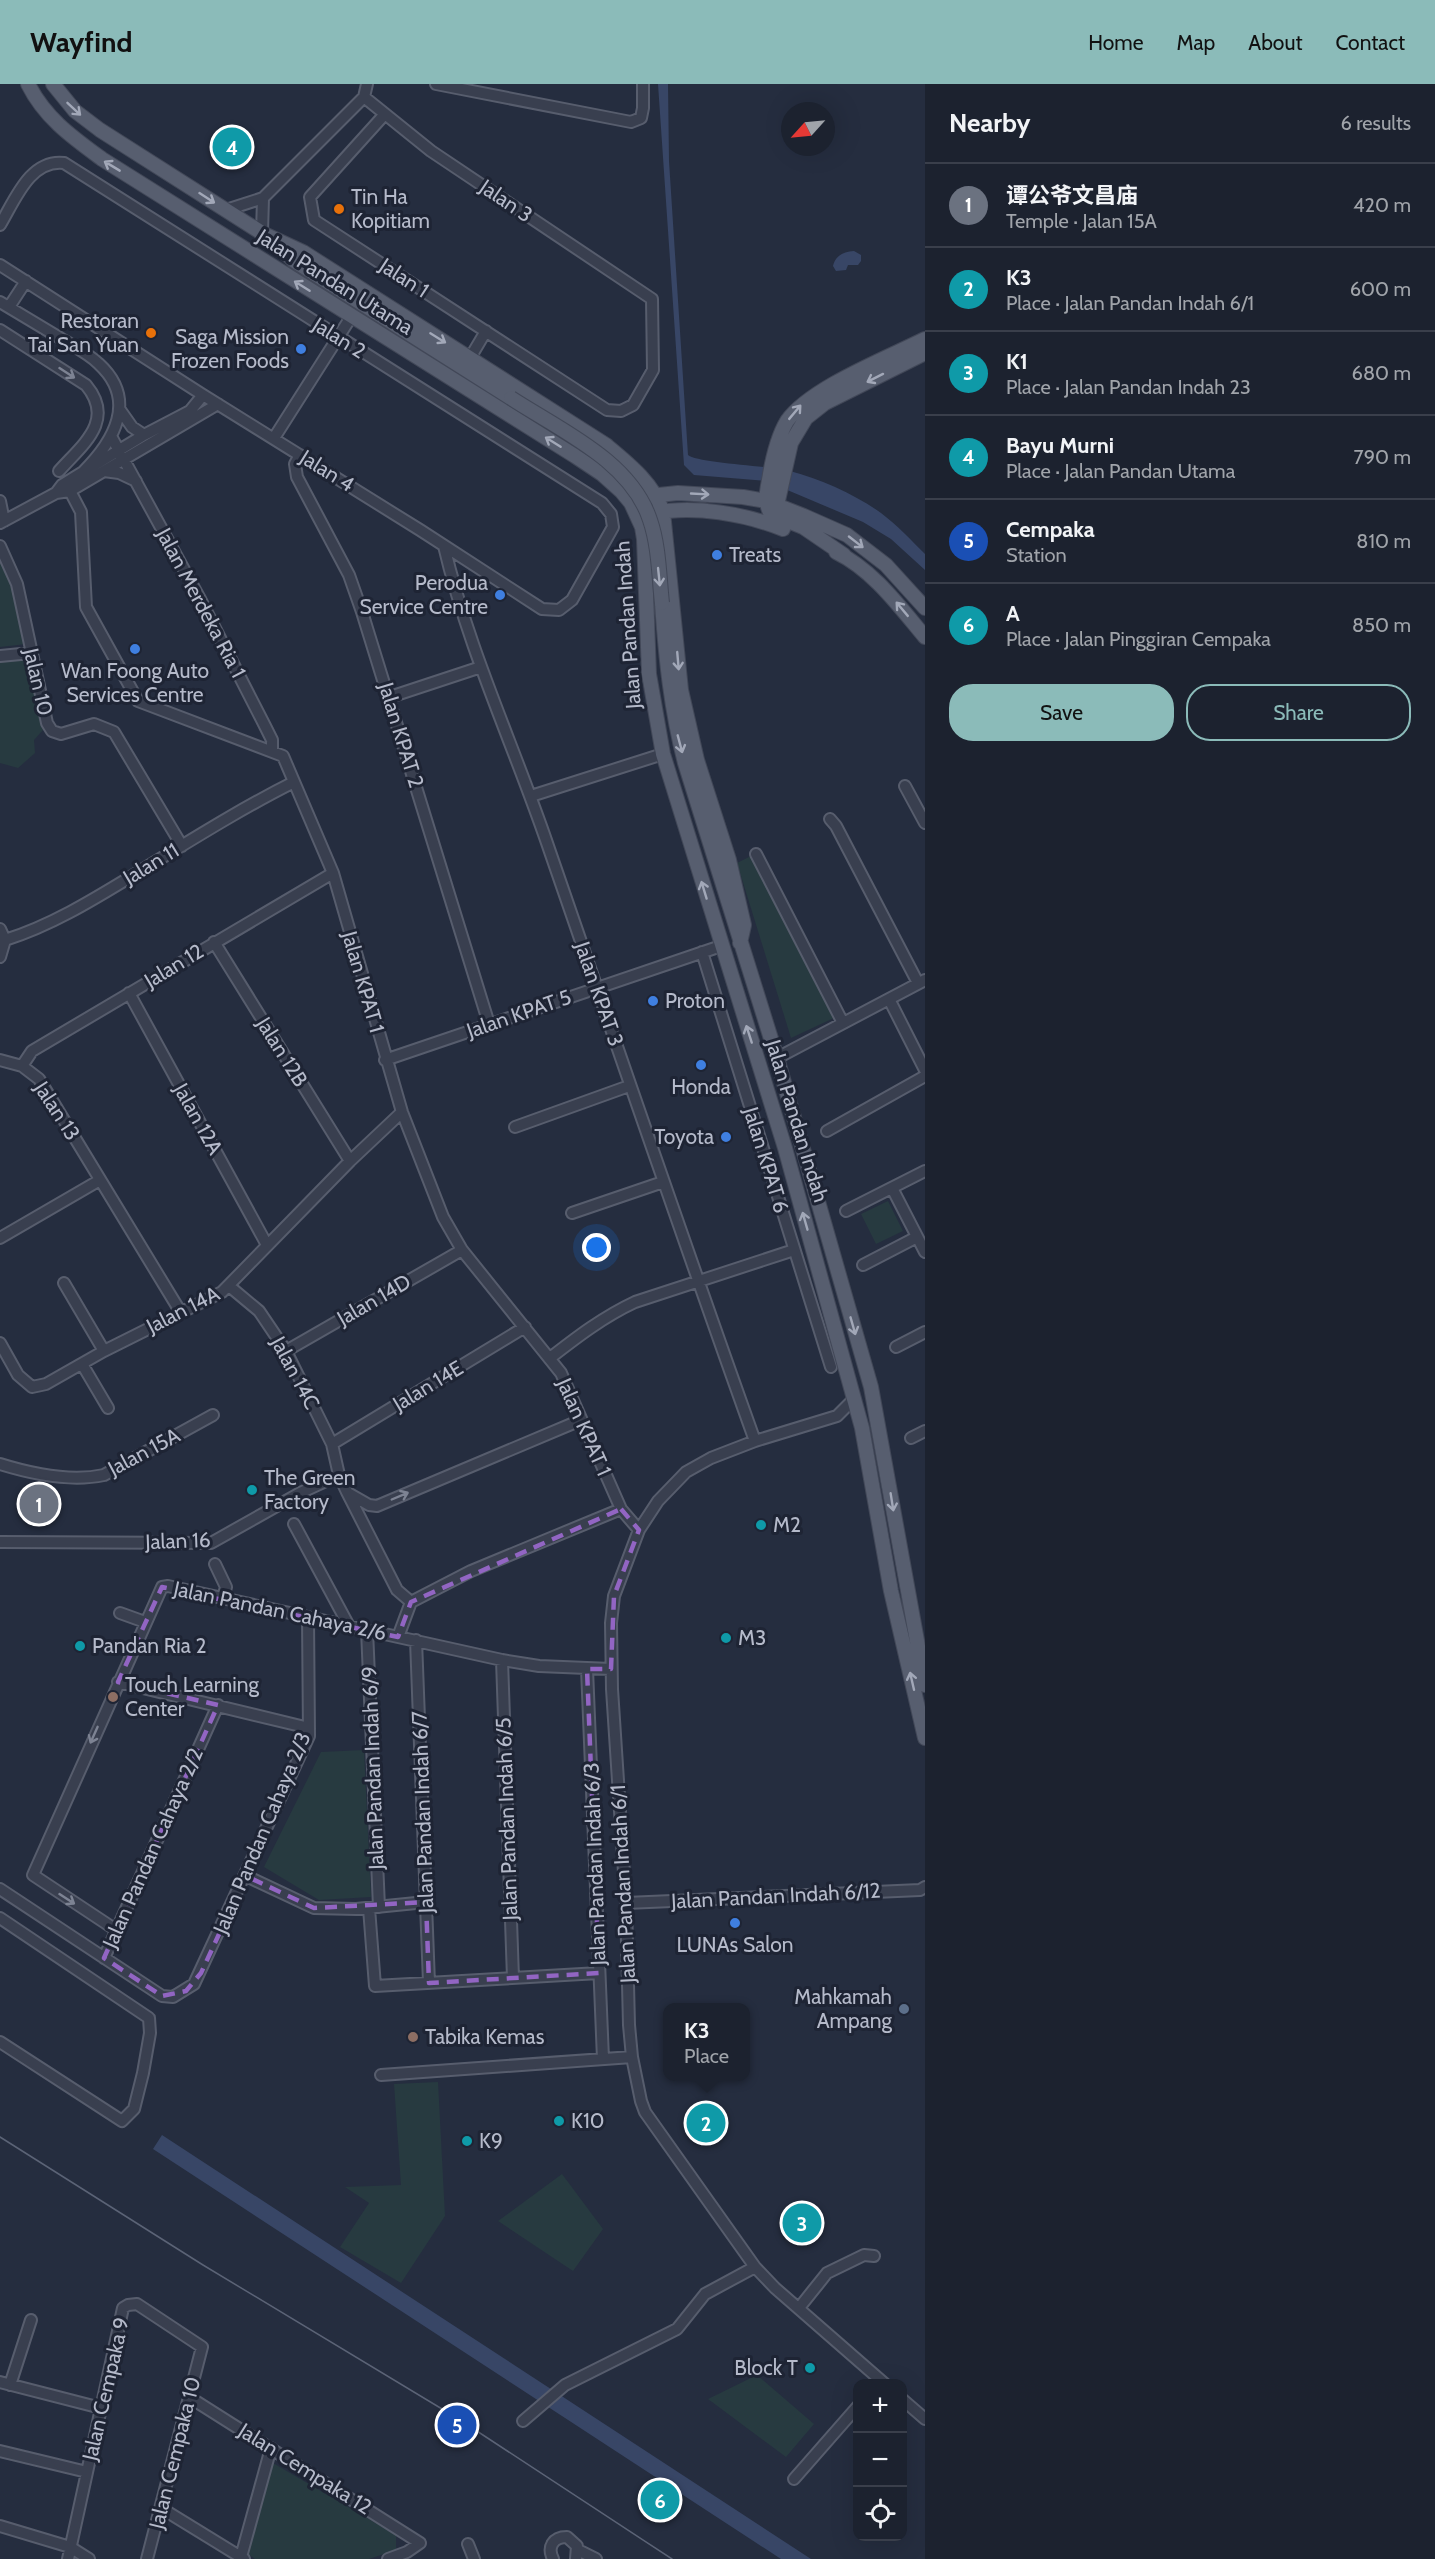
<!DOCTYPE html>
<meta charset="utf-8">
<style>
:root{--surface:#1c222f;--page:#252a37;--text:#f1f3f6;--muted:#a0a4aa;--line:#3a3f4b;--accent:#8bbbb9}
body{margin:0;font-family:Cabin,"Noto Sans SC",sans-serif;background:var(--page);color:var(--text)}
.controls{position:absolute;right:18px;bottom:18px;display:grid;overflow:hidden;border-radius:12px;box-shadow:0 6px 24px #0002}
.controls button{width:54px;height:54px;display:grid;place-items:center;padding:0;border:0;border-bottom:2px solid var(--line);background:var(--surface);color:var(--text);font:30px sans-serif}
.compass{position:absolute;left:781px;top:18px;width:54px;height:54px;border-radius:50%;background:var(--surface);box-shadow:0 6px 24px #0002;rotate:243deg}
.you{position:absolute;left:597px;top:1164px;width:21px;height:21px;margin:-15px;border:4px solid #fff;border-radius:50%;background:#1a73e8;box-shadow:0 0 0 9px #1a73e833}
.badge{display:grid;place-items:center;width:39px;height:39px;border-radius:50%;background:var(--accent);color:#fff;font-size:20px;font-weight:700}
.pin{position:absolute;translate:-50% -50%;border:3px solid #fff;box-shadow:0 2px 6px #0006}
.popup{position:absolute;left:663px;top:1919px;width:87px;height:78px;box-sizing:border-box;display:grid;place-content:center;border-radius:12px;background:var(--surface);filter:drop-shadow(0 2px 4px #0005);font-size:20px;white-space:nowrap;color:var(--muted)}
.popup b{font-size:22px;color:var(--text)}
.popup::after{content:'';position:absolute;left:50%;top:100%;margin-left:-12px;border:12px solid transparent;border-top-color:var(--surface)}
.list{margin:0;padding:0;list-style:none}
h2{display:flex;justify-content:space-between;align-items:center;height:78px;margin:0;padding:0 24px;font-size:26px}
h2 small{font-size:20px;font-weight:400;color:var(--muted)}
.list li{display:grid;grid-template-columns:39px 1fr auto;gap:18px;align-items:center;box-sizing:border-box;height:84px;padding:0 24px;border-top:2px solid var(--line)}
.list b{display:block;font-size:22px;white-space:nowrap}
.list p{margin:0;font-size:20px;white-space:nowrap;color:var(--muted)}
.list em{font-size:20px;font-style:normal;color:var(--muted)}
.actions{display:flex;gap:12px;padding:18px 24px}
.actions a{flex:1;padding:14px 0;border:2px solid var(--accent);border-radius:24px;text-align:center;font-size:21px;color:var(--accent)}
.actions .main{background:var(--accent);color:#111}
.icon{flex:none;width:33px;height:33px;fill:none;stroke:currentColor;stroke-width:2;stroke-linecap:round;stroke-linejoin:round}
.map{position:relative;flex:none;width:925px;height:2475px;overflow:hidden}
header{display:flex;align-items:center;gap:36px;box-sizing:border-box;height:84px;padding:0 30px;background:var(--accent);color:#111}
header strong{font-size:28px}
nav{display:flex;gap:33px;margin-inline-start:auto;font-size:21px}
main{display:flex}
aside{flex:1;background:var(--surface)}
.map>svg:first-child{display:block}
</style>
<header>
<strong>Wayfind</strong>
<nav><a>Home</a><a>Map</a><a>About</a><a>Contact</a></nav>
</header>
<main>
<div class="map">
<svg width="925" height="2475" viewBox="0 0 925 2475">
<rect width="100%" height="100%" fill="#252d3f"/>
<path fill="#273a40" d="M0 472 14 500 26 560 0 563Z
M28 574 43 646 34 656 35 669 18 684 0 679V577Z
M751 772 836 933 791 954 737 779Z
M888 1117 903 1147 876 1160 861 1130Z
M364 1666 371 1813 319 1816 264 1783 321 1668Z
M438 1998 445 2132 401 2199 340 2163 369 2119 345 2103 401 2101 394 2000Z
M562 2090 603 2145 573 2187 498 2137Z
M757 2291 814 2340 786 2373 708 2315Z
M273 2379 396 2451V2466L369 2475H255L248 2470Z"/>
<path fill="#384666" d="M658 0H668L669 77 688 371C696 379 772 382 790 387 821 395 856 411 881 429 897 441 911 456 925 470V486L891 455 863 438 766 397 694 391 684 381Z
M854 167 861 171V177L858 181H848L846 186 836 187 833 182C836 171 843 168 854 167Z
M162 2051 811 2475H781L153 2065Z"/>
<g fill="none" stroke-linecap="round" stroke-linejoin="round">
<defs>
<path id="minor" d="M436 0 631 38 641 34 643 24V0
M364 13 431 67 652 215 653 286 633 321 621 327 607 326 314 136 310 113 385 30
M226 126 263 114 364 13 367 0
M0 141C15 116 30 75 64 79L602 419 611 430 613 443 572 516 559 526 542 525 420 446 203 311 0 181
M262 149 263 114
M0 218C20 230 40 242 60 254 73 262 88 269 99 280 138 316 114 357 83 388
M9 223 26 197
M0 246 86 301C116 337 82 361 59 387
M470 274 486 247
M120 326 132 343 144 351
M112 354 199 513 265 642 272 656V666
M274 354 351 233
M300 371 295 380 297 393 349 491 362 528 489 940
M104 387 119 389 136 397
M70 407 81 428 86 523 138 617 283 672 333 789 402 1028 443 1133 462 1166 561 1289 621 1425 639 1446
M56 409 62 401 83 388 144 351 190 327 203 311
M0 417 4 437
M0 439 56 409 70 407 218 320
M0 462 17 500 47 639 52 647 61 650 94 640 114 648 182 762
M444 462C468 564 513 660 547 759 616 959 684 1159 755 1357
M0 572 31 569
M390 613 481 583
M905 702 925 739
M531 712 663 670
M830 735 836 742 918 899
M756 770 843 939
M0 845 5 856 0 873
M5 856C50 842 91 817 132 792 185 760 238 726 294 698
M214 858 350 1077
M702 868 831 1283
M129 909 267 1161
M889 915 925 986
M777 974 925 896
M0 976 22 982 39 995 180 1227
M385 976 721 862
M22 982 32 967 333 789
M515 1043 629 1002
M827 1047 925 992
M892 1104 925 1168
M846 1127 925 1087
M572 1129 663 1098
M0 1154 100 1096
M863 1181 917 1153
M64 1199 104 1267
M229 1202 259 1227 286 1267 332 1360 339 1391 347 1408 397 1506 411 1518 398 1553
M0 1259 18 1291 32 1303 46 1300 104 1267 222 1208 350 1077 402 1028
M896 1263 925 1248
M286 1267 462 1166
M550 1274C577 1253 603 1233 635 1218L794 1166
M82 1280 108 1324
M854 1315 837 1332 755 1357 711 1374 686 1388 658 1417 639 1446 614 1512 611 1539 612 1605 626 1819 629 1941 632 1973 641 2017 645 2028 755 2183 775 2204 885 2300
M911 1354 925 1347
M332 1360 525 1243
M0 1380C32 1390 71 1398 104 1391L213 1331
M348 1409 369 1421 377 1422 581 1336
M294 1440 349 1542
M0 1458 211 1459 300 1409 339 1391
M215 1480 226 1503 223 1514
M411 1518 471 1487 621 1425
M120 1529 145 1538
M367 1546 379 1823
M416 1556 429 1899
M502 1576 513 1894
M587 1585 603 1975
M118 1598 309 1644
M246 1792 314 1824 356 1825 426 1818
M0 1805 162 1912 173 1913 194 1900 309 1652 308 1533
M626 1819 920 1806 925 1803
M369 1824 375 1902 599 1889
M0 1834 149 1934 150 1949 143 1989 134 2025 122 2037 0 1958
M116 1846 33 1791 162 1503 168 1502 502 1576 539 1582 611 1585
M104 1874 218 1621
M381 1991 632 1973
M799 2224 827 2189 864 2171 874 2172
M0 2298 101 2324
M10 2301 31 2236
M189 2313 420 2459 407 2468 388 2475
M902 2315 925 2335
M523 2337 565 2301 677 2245 705 2210 755 2183
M0 2367 87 2388
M794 2395 858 2322
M161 2424 244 2475
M0 2442 70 2463 89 2475
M468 2460 474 2475
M578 2466 596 2475
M241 2473 271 2364
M68 2475 123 2224 128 2221 137 2220 202 2263 147 2475
M553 2475C547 2463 553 2453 567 2453L577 2462 576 2475"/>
<path id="major" d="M28 0C45 34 72 53 102 75L575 372 602 390 621 407 631 419 642 443 644 455 649 590 663 670 785 1064 862 1344 891 1507 925 1654
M53 0 75 27 100 46 262 149 303 168 606 361C629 380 653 399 663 428L681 606 697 676 729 776 744 841 740 859
M275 160 293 176 511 314
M649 412 678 409 743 413 766 417 804 432 847 451 886 481 925 524
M773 428 777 421 791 359 806 334 825 319 925 269
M655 429C694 421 745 430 783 445
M836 468C873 486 899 522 925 553
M844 471 803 443 771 430C763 417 768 404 770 390 773 373 778 352 787 337 810 304 887 274 925 255
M662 519C666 575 671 625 685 679L777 974 871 1303 925 1601"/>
</defs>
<use href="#minor" stroke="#575d6d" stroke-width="14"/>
<use href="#major" stroke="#424858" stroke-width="16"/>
<use href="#minor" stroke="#393f4f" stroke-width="10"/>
<use href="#major" stroke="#575e6f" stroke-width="14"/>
<path stroke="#5b6376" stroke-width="1.5" d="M0 2053 203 2181 457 2334 672 2475"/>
<defs>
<path id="major-bridge" d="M511 314C560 346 631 377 650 436 659 462 659 492 662 519"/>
</defs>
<use href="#major-bridge" stroke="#424858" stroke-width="16" stroke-linecap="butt"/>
<use href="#major-bridge" stroke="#575e6f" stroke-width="14"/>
</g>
<defs><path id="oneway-shaft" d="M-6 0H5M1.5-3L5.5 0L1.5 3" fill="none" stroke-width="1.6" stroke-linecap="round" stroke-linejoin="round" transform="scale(1.5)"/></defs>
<g stroke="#a2a8b8">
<use href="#oneway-shaft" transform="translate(74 25) rotate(43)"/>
<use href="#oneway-shaft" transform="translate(112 82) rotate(-149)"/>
<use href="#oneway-shaft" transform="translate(207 114) rotate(33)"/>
<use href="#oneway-shaft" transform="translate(302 202) rotate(-148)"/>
<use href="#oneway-shaft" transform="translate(438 254) rotate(32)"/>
<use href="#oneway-shaft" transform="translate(875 294) rotate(153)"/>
<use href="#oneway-shaft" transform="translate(795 328) rotate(-50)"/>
<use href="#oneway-shaft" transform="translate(553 358) rotate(-148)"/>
<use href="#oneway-shaft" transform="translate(700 410) rotate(3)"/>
<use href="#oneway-shaft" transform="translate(856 458) rotate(38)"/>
<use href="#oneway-shaft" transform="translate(659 493) rotate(84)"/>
<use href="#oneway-shaft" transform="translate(902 525) rotate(-130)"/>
<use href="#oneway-shaft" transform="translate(678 577) rotate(85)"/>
<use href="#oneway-shaft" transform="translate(680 660) rotate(75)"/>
<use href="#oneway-shaft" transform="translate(704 806) rotate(-107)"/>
<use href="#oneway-shaft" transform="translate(749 950) rotate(-108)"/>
<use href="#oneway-shaft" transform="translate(805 1137) rotate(-106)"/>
<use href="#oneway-shaft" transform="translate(853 1242) rotate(74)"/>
<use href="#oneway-shaft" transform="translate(892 1418) rotate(81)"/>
<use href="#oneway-shaft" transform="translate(912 1597) rotate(-103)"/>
</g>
<g stroke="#7d8393">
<use href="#oneway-shaft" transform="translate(67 289) rotate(33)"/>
<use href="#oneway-shaft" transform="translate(400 1412) rotate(-23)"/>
<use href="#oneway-shaft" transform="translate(94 1651) rotate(114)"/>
<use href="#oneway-shaft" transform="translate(67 1815) rotate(33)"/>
</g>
<path fill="none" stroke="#9265c3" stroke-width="4.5" stroke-dasharray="12 8" stroke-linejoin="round" d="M621 1425 639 1446 614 1512 611 1585H587L599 1889 429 1899 426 1818 314 1824 246 1792 201 1889 186 1907 162 1912 104 1874 218 1621 118 1598 162 1503 398 1553 411 1518Z"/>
<g fill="#e8710a" stroke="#1e2434" stroke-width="2">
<circle cx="339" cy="125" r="6"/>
<circle cx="151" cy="249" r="6"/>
</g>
<g fill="#3f7fe0" stroke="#1e2434" stroke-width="2">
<circle cx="301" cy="265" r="6"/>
<circle cx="717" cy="471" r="6"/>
<circle cx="500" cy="511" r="6"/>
<circle cx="135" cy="565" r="6"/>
<circle cx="653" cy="917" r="6"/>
<circle cx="701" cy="981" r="6"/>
<circle cx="726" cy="1053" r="6"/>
<circle cx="735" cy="1839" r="6"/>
</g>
<g fill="#0f9aa8" stroke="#1e2434" stroke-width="2">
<circle cx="252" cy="1406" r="6"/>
<circle cx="761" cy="1441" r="6"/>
<circle cx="726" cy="1554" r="6"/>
<circle cx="80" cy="1562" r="6"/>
<circle cx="559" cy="2037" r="6"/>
<circle cx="467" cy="2057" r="6"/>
<circle cx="810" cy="2284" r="6"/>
</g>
<g fill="#8d6e63" stroke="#1e2434" stroke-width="2">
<circle cx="113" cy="1613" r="6"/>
<circle cx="413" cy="1953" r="6"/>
</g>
<circle fill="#5c6f8a" stroke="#1e2434" stroke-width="2" cx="904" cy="1925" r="6"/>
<g text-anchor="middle" stroke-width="6" stroke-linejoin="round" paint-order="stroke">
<g font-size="21" fill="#b5baca" stroke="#1e2434" text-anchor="start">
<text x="351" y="120">Tin Ha<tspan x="351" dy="24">Kopitiam</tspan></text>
<text x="139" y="244" text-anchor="end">Restoran<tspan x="139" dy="24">Tai San Yuan</tspan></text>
<text x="289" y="260" text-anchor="end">Saga Mission<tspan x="289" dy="24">Frozen Foods</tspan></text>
<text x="729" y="478">Treats</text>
<text x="488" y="506" text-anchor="end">Perodua<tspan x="488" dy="24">Service Centre</tspan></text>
<text x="135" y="594" text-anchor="middle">Wan Foong Auto<tspan x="135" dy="24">Services Centre</tspan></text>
<text x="665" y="924">Proton</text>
<text x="701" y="1010" text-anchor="middle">Honda</text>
<text x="714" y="1060" text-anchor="end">Toyota</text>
<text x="264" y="1401">The Green<tspan x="264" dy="24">Factory</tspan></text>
<text x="773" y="1448">M2</text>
<text x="738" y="1561">M3</text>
<text x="92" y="1569">Pandan Ria 2</text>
<text x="125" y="1608">Touch Learning<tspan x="125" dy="24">Center</tspan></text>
<text x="735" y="1868" text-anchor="middle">LUNAs Salon</text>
<text x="892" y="1920" text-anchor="end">Mahkamah<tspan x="892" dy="24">Ampang</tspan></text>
<text x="425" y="1960">Tabika Kemas</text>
<text x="571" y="2044">K10</text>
<text x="479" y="2064">K9</text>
<text x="798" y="2291" text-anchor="end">Block T</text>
</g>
<g font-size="21" fill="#b5baca" stroke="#1e2434">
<text transform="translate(506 117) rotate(34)" y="7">Jalan 3</text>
<text transform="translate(404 194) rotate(33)" y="7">Jalan 1</text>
<text transform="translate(335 198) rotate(32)" y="7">Jalan Pandan Utama</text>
<text transform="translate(339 254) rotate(32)" y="7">Jalan 2</text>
<text transform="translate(327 387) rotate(32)" y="7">Jalan 4</text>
<text transform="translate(201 519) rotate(62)" y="7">Jalan Merdeka Ria 1</text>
<text transform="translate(628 541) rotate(-94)" y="7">Jalan Pandan Indah</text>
<text transform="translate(38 598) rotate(77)" y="7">Jalan 10</text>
<text transform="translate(401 651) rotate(73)" y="7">Jalan KPAT 2</text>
<text transform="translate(151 780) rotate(-31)" y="7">Jalan 11</text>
<text transform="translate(174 882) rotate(-31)" y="7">Jalan 12</text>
<text transform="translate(363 898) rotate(74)" y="7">Jalan KPAT 1</text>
<text transform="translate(599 910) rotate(71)" y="7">Jalan KPAT 3</text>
<text transform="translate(519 930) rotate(-19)" y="7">Jalan KPAT 5</text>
<text transform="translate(282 968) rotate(58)" y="7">Jalan 12B</text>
<text transform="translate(57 1027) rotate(57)" y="7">Jalan 13</text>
<text transform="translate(198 1035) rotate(61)" y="7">Jalan 12A</text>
<text transform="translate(797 1037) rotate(73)" y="7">Jalan Pandan Indah</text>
<text transform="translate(766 1076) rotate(73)" y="7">Jalan KPAT 6</text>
<text transform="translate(374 1216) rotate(-30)" y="7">Jalan 14D</text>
<text transform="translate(183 1226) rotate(-27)" y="7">Jalan 14A</text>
<text transform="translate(295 1289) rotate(62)" y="7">Jalan 14C</text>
<text transform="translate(428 1302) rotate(-31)" y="7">Jalan 14E</text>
<text transform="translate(584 1343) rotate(66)" y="7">Jalan KPAT 1</text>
<text transform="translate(144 1368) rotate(-28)" y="7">Jalan 15A</text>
<text transform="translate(178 1457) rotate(-2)" y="7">Jalan 16</text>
<text transform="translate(280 1527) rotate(12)" y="7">Jalan Pandan Cahaya 2/6</text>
<text transform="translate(373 1684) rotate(-92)" y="7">Jalan Pandan Indah 6/9</text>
<text transform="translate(423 1728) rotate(-92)" y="7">Jalan Pandan Indah 6/7</text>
<text transform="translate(507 1735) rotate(-92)" y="7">Jalan Pandan Indah 6/5</text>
<text transform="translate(262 1749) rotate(-67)" y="7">Jalan Pandan Cahaya 2/3</text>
<text transform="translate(153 1764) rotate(-66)" y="7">Jalan Pandan Cahaya 2/2</text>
<text transform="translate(595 1780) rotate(-92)" y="7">Jalan Pandan Indah 6/3</text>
<text transform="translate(623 1800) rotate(-93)" y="7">Jalan Pandan Indah 6/1</text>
<text transform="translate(776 1812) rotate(-3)" y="7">Jalan Pandan Indah 6/12</text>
<text transform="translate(106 2305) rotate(-77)" y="7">Jalan Cempaka 9</text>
<text transform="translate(175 2369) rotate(-76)" y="7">Jalan Cempaka 10</text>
<text transform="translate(305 2385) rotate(32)" y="7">Jalan Cempaka 12</text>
</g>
</g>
</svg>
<div class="controls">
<button>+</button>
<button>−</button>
<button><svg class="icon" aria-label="locate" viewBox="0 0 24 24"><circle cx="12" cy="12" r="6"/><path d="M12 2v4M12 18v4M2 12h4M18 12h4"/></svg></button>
</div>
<svg class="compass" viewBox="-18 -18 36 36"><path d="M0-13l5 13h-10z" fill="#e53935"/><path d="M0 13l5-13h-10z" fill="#a0a4aa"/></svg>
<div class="you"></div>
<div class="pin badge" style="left:39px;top:1420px;background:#6b7280">1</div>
<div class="pin badge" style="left:706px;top:2039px;background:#0f9aa8">2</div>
<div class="popup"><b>K3</b>Place</div>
<div class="pin badge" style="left:802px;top:2139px;background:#0f9aa8">3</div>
<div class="pin badge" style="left:232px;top:63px;background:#0f9aa8">4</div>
<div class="pin badge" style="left:457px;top:2341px;background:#1a4fb4">5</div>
<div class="pin badge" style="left:660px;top:2416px;background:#0f9aa8">6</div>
</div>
<aside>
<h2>Nearby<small>6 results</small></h2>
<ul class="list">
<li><span class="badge" style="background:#6b7280">1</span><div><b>谭公爷文昌庙</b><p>Temple · Jalan 15A</p></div><em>420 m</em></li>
<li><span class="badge" style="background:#0f9aa8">2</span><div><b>K3</b><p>Place · Jalan Pandan Indah 6/1</p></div><em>600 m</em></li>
<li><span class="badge" style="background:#0f9aa8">3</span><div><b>K1</b><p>Place · Jalan Pandan Indah 23</p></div><em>680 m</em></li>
<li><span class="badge" style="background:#0f9aa8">4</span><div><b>Bayu Murni</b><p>Place · Jalan Pandan Utama</p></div><em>790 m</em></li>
<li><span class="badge" style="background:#1a4fb4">5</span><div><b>Cempaka</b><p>Station</p></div><em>810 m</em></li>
<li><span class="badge" style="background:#0f9aa8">6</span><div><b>A</b><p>Place · Jalan Pinggiran Cempaka</p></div><em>850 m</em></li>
</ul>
<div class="actions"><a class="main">Save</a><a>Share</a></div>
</aside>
</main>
